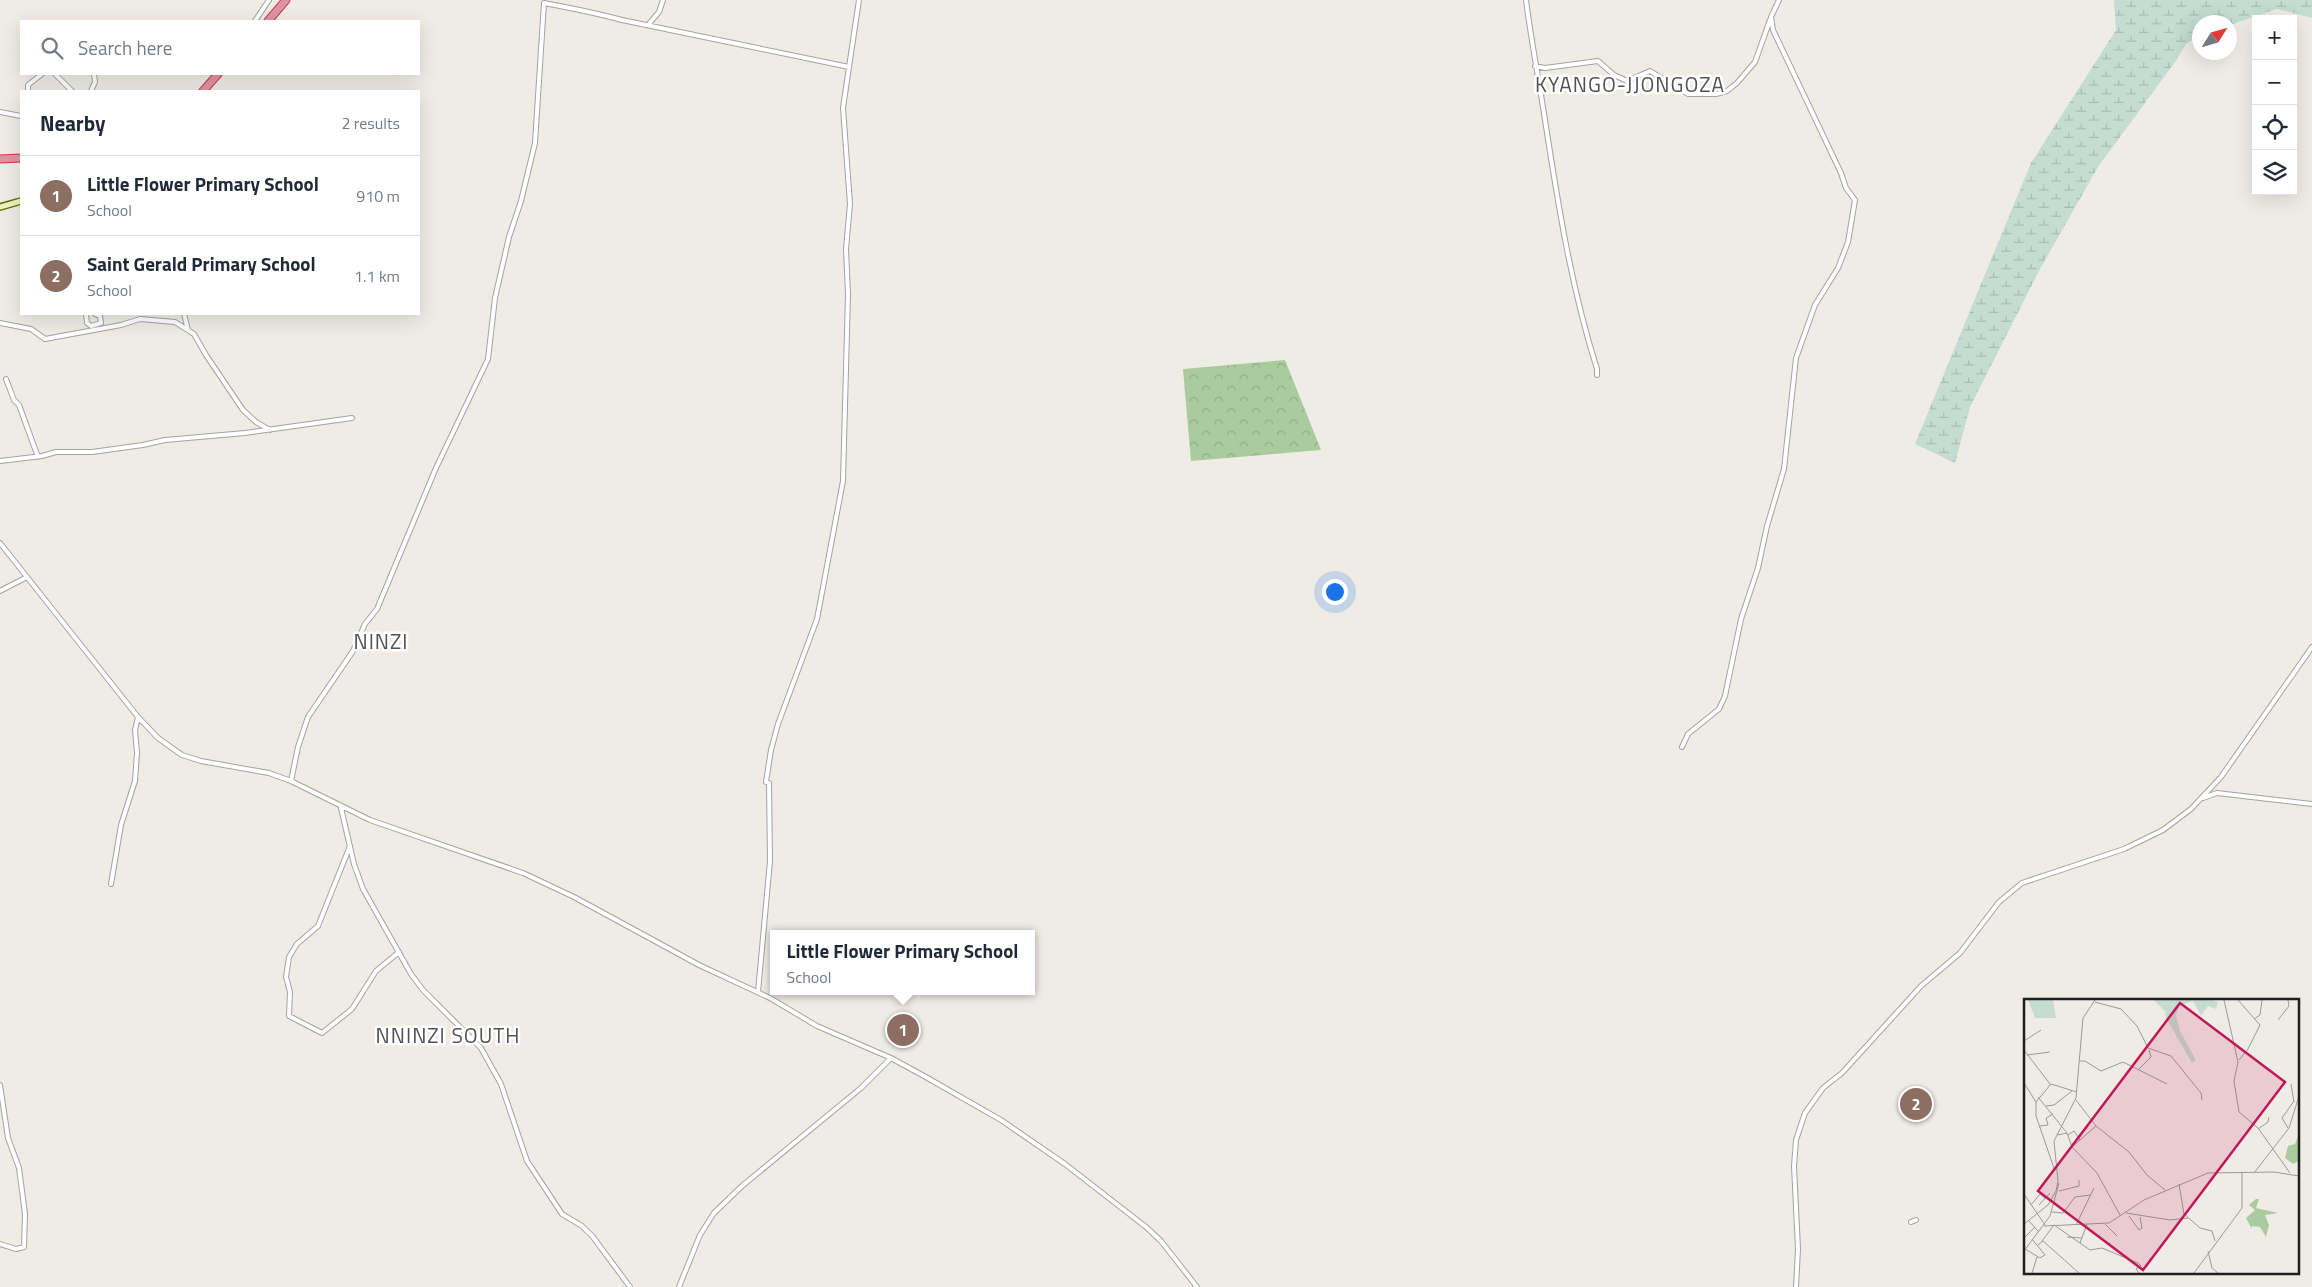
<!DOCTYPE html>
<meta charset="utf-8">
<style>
:root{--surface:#fff;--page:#f6f6f7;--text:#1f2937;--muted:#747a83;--line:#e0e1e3;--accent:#bd1810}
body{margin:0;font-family:"Titillium Web",sans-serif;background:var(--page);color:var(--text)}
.controls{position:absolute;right:15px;top:15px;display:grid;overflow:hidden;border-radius:0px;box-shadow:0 5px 20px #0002}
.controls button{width:45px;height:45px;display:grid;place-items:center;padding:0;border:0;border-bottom:1px solid var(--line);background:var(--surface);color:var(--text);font:25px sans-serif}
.compass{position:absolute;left:2192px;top:15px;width:45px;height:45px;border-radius:50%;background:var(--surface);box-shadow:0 5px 20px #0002;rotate:53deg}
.you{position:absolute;left:1334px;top:591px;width:18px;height:18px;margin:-12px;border:4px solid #fff;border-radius:50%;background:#1a73e8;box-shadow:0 0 0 8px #1a73e833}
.badge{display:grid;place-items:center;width:32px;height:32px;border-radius:50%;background:var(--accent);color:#fff;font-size:16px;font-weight:700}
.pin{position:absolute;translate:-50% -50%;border:2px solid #fff;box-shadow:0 1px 5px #0006}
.popup{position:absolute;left:770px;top:930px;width:265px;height:65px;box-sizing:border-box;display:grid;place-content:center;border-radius:0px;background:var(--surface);filter:drop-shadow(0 1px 4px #0005);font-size:16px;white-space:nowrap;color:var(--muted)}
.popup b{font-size:19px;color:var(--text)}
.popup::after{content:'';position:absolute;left:50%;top:100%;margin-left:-10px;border:10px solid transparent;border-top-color:var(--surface)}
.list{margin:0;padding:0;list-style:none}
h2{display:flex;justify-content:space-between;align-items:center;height:65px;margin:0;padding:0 20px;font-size:21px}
h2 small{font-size:16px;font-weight:400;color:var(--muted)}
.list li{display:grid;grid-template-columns:32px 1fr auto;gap:15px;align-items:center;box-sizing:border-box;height:80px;padding:0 20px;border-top:1px solid var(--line)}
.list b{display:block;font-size:19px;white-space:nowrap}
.list p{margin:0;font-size:16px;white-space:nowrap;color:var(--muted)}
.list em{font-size:16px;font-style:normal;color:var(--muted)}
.icon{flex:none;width:28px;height:28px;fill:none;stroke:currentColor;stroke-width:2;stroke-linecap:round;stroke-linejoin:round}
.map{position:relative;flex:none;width:2312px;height:1287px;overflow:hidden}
.search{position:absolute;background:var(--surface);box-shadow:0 5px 20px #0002;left:20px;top:20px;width:400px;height:55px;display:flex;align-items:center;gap:12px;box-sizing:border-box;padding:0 18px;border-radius:0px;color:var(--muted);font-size:19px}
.panel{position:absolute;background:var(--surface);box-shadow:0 5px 20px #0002;left:20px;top:90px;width:400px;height:225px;border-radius:0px}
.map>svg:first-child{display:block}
</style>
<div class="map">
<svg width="2312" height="1287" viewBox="0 0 2312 1287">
<defs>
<pattern id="forest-crowns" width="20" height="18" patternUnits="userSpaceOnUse" patternTransform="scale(1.25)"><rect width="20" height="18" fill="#a9cb9e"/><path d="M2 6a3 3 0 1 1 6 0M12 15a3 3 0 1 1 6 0" fill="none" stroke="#91ae88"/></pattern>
<pattern id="wetland-marsh" width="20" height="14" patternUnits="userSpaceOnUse" patternTransform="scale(1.25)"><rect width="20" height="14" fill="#c4dcd2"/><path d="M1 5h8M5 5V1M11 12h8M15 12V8" fill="none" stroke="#a8bcb4"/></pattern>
</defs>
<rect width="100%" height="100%" fill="#efece6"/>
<path fill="url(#forest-crowns)" d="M1285 360 1321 450 1191 461 1183 369Z"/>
<path fill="url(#wetland-marsh)" d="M2114 0H2312V18L2277 9 2230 25V22H2200L2199 36 2186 44 2175 62 2098 167 2040 269 1970 407 1955 463 1915 444 2031 163 2116 30Z"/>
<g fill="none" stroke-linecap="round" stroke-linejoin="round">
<defs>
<path id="street" d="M1526 0C1531 40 1539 80 1545 120 1558 204 1571 287 1597 369V375
M255 21 269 0
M648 25 659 12 663 0
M1535 66 1545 68 1598 61 1614 75 1627 81 1650 71 1688 94H1716L1727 91 1737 83 1755 62 1770 20
M849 67 859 0
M55 74 72 91
M28 91V85L42 74
M91 91 95 82 94 74
M0 112 21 116
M86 314 87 323 91 326 101 323 100 316 95 314
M184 314 188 330
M0 323 31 329 45 339 121 325 140 319 175 322 194 334 206 355 243 410 256 422 270 430
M6 379 14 400 19 405 38 457
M0 461 42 456 56 452H92L143 445 165 440 245 433 352 418
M0 543 138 717 158 738 182 755 201 761 269 773 291 781 370 820 523 873 574 897 699 965 770 998 817 1026 891 1058 924 1076 1001 1120 1065 1164 1146 1227 1161 1241 1197 1287
M0 591 27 577
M1682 747 1688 734 1719 709 1725 696 1741 619 1758 568 1767 526 1784 469 1796 358 1815 305 1838 268 1848 242 1855 200 1846 188 1841 173 1773 30 1771 17 1779 0
M291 781 298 747 308 717 353 651 365 624 377 609 436 468 488 359 495 298 509 237 521 201 535 143 544 3C571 8 596 13 622 20L849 67 843 108 850 204 846 249 848 294 843 481 817 619 778 724 771 750 766 782 769 783 770 861 758 992
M2203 798 2217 793 2312 804
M341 808 354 864 363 889 411 974 423 990 481 1048 501 1084 527 1161 562 1214 582 1226 593 1237 630 1287
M350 846 318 926 297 944 289 957 286 977 290 992 289 1016 322 1033 352 1009 376 971 399 952
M111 884 121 825 135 781 137 753 135 730 138 717
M0 1085 8 1138 19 1168 25 1214 24 1247 16 1249 0 1244
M1911 1222 1916 1220
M679 1287 700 1235 714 1213 742 1186 861 1088 891 1058
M1796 1287 1798 1249 1794 1166 1796 1140 1805 1113 1823 1088 1842 1073 1921 986 1960 953 1999 902 2022 883 2124 849 2163 830 2191 809 2221 777 2312 647"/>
<path id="secondary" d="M0 207 21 201"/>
<path id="highway" d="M268 21 286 0
M203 91 218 74
M0 159 21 158"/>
</defs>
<use href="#street" stroke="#a3a3a3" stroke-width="6"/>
<use href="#secondary" stroke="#5f6e0e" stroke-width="8"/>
<use href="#highway" stroke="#cd3361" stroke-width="9"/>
<use href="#street" stroke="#fff" stroke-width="4"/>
<use href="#secondary" stroke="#eff4be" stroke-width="5"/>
<use href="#highway" stroke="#e0949f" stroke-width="7"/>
</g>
<g text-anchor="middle" stroke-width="5" stroke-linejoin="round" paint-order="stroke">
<g font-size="21" letter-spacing="1" fill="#525252" stroke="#fff">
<text x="1630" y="92">KYANGO-JJONGOZA</text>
<text x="381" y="649">NINZI</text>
<text x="448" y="1043">NNINZI SOUTH</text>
</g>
</g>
<g transform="translate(2024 999)">
<rect width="275" height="275" fill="#efece6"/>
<path d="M275 135V162L269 165 261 159 264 147 271 145ZM232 200H235L232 209 254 214 241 216 245 226 242 238 236 228 228 227V230L222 219 231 211 225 206Z" fill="#a9cb9e"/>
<path d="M4 1H29L32 19H11ZM130 1H189L194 3 192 10 184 7 177 17 169 2 155 7 152 17 156 32 172 61 168 64 142 19 141 12Z" fill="#c4dcd2"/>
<path fill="none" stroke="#9c9a96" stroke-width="1" d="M200 1 214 63 210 82 215 113 234 129 266 174M214 1 236 26 224 50 215 61M71 3 97 10 113 27 124 49 147 57 177 94 178 101M230 20 236 16 238 1M254 21 265 7 264 1M0 42 17 31M0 51 26 85M3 56 26 53M56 62H61L77 72 99 63 143 85M114 71 127 58 125 51M0 84 12 103M267 85 270 103M14 98 43 134M52 101 72 127M22 107 30 106 48 92M16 127 24 126 22 119 29 115M264 129 258 119 270 102M234 130 244 123 245 118M33 136 43 134 48 148M44 136 50 132 56 141M31 172 12 117V103L27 85 53 93M230 174 265 129 275 97M155 185 160 215 176 229 188 232 191 242M35 192 55 187V181M0 195 21 226M7 206 16 195 22 200M15 206 26 194M28 213 39 214 51 198 66 196M102 214 146 221 164 219M96 216 73 174 48 148 72 127 105 153 123 176 141 191M105 217 115 231 118 229 116 218M4 221 15 233M0 225 24 206 32 192 34 182 30 142 52 99 59 19 71 1M81 225 93 237M30 226 66 251 78 249 114 264 117 267 112 270 115 274M52 226 70 189M20 227 85 224 120 201 184 174 250 173 275 177M43 238 58 239M0 239 11 228M18 242 30 226M56 244 63 225M14 246 19 242 55 274M1 250 16 259 21 256 8 240M0 252 26 217 35 184M184 252 188 269 194 274M8 274 13 258M170 274 218 209V174"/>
<path fill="#c2185b" fill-opacity="0.15" stroke="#c2185b" stroke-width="2.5" d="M156 4 261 83 119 271 14 192Z"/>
<rect width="275" height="275" fill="none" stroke="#1f1f1f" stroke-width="2.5"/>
</g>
</svg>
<div class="controls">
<button>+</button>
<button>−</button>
<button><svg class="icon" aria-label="locate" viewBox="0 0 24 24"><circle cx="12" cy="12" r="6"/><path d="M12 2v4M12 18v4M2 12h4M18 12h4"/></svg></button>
<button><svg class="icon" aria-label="layers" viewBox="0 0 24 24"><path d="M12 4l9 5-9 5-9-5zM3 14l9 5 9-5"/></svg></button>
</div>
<svg class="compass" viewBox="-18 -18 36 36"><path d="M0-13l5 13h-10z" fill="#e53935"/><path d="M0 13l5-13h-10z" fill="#747a83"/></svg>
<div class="you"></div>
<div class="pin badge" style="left:903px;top:1030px;background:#8d6e63">1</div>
<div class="popup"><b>Little Flower Primary School</b>School</div>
<div class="pin badge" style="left:1916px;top:1104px;background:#8d6e63">2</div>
<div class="search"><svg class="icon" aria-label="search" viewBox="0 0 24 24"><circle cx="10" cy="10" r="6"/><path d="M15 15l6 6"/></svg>Search here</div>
<section class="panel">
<h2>Nearby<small>2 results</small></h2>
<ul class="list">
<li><span class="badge" style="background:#8d6e63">1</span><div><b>Little Flower Primary School</b><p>School</p></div><em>910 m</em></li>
<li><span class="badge" style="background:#8d6e63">2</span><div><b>Saint Gerald Primary School</b><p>School</p></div><em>1.1 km</em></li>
</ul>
</section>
</div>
